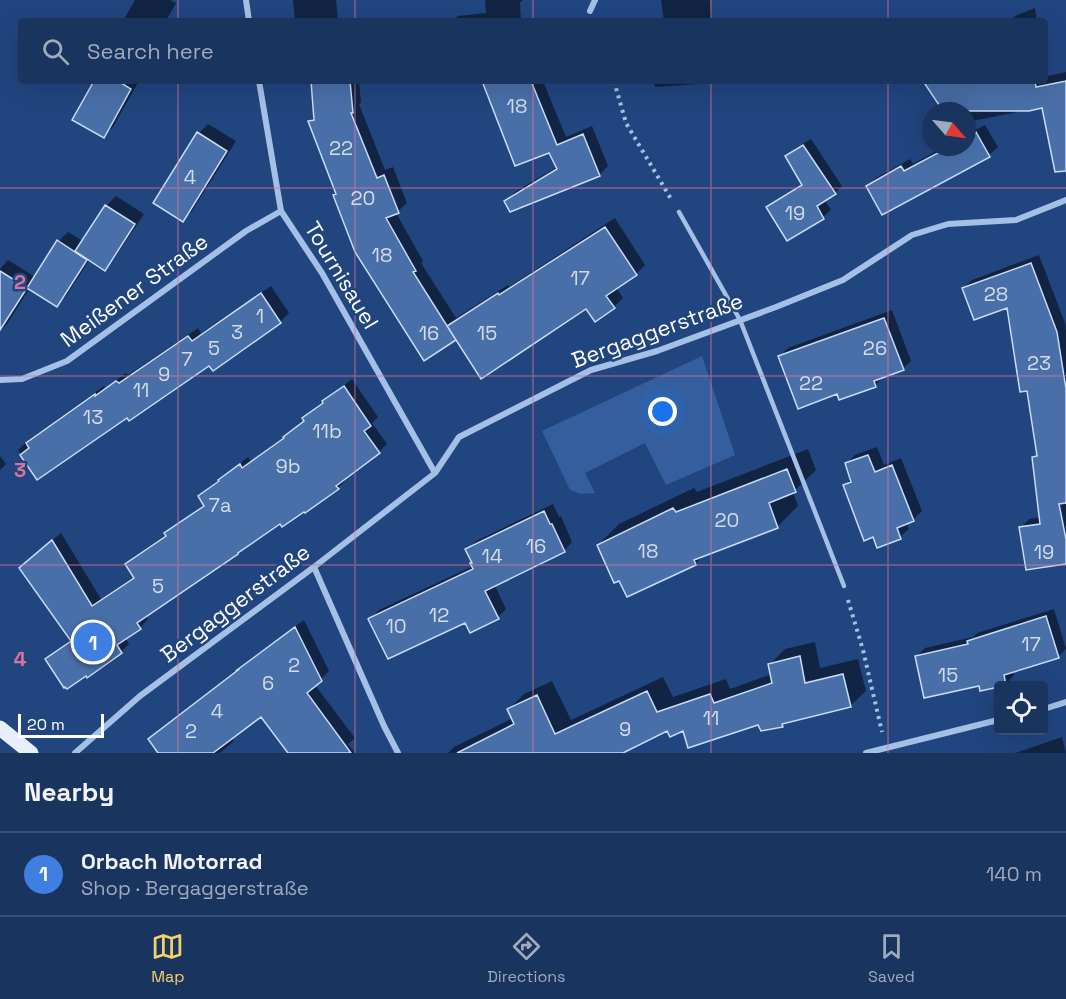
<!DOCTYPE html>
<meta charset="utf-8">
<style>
:root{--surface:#19345f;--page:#263f68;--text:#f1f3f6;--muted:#9faabd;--line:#374f74;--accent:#f4d266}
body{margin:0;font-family:"Space Grotesk",sans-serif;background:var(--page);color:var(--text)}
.controls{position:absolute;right:18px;bottom:18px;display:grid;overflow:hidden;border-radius:6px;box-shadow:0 6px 24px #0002}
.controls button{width:54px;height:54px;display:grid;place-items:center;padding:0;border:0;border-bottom:2px solid var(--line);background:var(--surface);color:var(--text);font:30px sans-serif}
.compass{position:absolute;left:922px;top:102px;width:54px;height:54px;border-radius:50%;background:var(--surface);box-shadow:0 6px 24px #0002;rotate:118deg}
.scale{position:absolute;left:18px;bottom:15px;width:86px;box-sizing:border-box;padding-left:6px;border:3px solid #fff;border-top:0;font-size:16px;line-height:21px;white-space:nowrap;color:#fff;-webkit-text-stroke:4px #21457f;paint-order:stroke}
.you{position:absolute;left:663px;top:412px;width:21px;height:21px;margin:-15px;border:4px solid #fff;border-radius:50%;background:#1a73e8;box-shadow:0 0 0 9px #1a73e833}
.badge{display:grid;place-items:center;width:39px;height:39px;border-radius:50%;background:var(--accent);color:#fff;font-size:20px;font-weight:700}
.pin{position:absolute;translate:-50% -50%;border:3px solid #fff;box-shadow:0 2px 6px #0006}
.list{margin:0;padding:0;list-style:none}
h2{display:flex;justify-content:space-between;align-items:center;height:78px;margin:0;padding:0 24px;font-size:26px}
h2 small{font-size:20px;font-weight:400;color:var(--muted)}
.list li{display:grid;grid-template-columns:39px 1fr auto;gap:18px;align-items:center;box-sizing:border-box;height:84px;padding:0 24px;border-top:2px solid var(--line)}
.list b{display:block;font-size:22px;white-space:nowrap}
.list p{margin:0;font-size:20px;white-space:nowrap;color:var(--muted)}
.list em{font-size:20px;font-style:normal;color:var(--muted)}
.icon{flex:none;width:33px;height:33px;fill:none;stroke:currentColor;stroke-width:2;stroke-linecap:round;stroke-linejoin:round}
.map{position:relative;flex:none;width:1066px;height:753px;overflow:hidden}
.search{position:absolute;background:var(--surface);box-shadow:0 6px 24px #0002;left:18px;right:18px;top:18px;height:66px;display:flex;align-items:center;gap:15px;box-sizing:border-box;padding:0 21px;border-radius:6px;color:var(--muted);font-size:22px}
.sheet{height:162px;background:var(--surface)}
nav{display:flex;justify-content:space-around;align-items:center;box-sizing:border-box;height:84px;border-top:2px solid var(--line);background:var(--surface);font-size:16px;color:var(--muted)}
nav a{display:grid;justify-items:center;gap:3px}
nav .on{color:var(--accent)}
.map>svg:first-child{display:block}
</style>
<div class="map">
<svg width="1066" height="753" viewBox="0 0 1066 753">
<rect width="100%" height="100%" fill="#21457f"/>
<path fill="#345e9d" d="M702 356 735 455 666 485 645 443 585 473 595 493 581 494 570 490 542 431Z"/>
<path fill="#0007" d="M135 0H170L176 3 166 21H123Z
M293 0H336L338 21H295Z
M485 0H523L520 2 521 21H452L458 16 486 13Z
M661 0H710L712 21H664Z
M1035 8 1037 21H1010L1015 16Z
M1045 59 1048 76 1066 72V143L1043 107 967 122V111H947L930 81H1045Z
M96 81H139L113 127 103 136Z
M312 81H359L361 103 359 104 385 170 393 167 407 203 396 213 423 261 421 263 456 318 508 285 509 287 615 218 645 265 636 274 616 287 623 298 614 307H586L457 338 337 193 309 121 315 116Z
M484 81H543L566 137 592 126 608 166 599 175 506 201 515 192 557 167 549 151Z
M654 81H703L700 84 655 87Z
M208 124 236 141 192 211 182 221 199 133Z
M985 125 998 147 989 155 867 186 876 178 910 159 913 164 944 147H967V134Z
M811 139 842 186 835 193 824 199 831 210 823 217 788 239 768 207 776 200 803 183 787 157 794 149Z
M116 196 144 214 114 259 105 269 90 259 66 296 56 305 30 288 7 324 0 331V269L8 260 35 277 59 241 68 232 83 241 106 206Z
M1039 255 1065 323 1066 330V562L1021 528 1029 519 1041 517 1034 458 1038 454 1028 389 1008 306 963 288 972 280Z
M271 286 289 313 280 322 213 369 209 364 127 416 37 478 18 450 27 441 104 386 105 388 126 373 128 375 198 328 201 333Z
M892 310 911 361 903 369 883 377 875 386 837 393 780 356 788 348Z
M352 379 378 417 372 423 387 444 379 452 344 478 346 480 338 488 281 522 146 616 148 619 140 628 125 637 129 644 121 652 47 660 55 651 72 639 29 560 61 533 101 599 135 576 127 564 135 556 167 534 174 526 205 504 200 496 208 488 248 457 251 461 286 436 305 420 304 418 312 410Z
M877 447 884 465 901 458 922 511 913 520 906 523 909 529 900 537 874 536 844 486 852 478 846 464 855 455Z
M808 449 816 470 793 492 798 506 778 526 705 554 695 564 598 545 619 524 694 488 697 492Z
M0 456 6 464 0 470Z
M553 504 559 517 561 516 572 542 564 551 494 584 506 609 498 617 466 621 370 619 379 610 473 566V562L467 550 476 541Z
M1054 609 1066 649 1058 657 1013 671 1014 675 1006 684H980L917 656 925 648 973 637 977 633Z
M304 620 329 671 315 685 355 738 348 744 355 753H290L261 715 231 738 234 741 220 753H160L150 739 158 730 241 667 248 661Z
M815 642 820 668 858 659 866 691 850 706 787 721 782 726 759 723 668 729 618 753H448L454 747 513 718 509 709 524 694 552 681 571 720 663 677 673 697 726 679 730 689 772 674 769 665 785 649Z
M1062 737 1066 753H1015Z"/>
<path fill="#496fa8" stroke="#c9dbf5" stroke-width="1.5" d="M94 81H118L131 89 104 138 72 120Z
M311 81H350L353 113H351L377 178 384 175 399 213 386 218 416 271 413 272 456 340 424 361 355 252 333 195 336 194 308 121 314 120Z
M482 81H531L557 145 583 134 600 176 510 212 504 201 557 169 549 153 515 166Z
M923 81H1035L1036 87 1066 81V171L1055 172 1042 108 1029 111H943Z
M197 132 227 151 183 222 153 203Z
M976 132 990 157 882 215 866 186 901 166 904 171 949 147H967V137Z
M803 145 836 194 817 206 824 219 787 241 766 207 802 185 785 156Z
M105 205 135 224 105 271 75 251Z
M605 227 637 275 606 296 615 308 595 322 586 309 481 379 447 326 498 293 499 295Z
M57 240 87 260 57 307 27 288 0 330V271L27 288Z
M1031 263 1057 332 1066 389V503L1059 504 1066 539V564L1026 570 1019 527 1040 524 1032 457 1037 456 1027 391 1020 392 1007 308 974 320 962 288Z
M261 293 281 323 213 371 209 366 129 421 127 418 37 480 20 455 29 448 26 443 95 394V396L116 381 119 383 188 336 192 341Z
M884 318 904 370 874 381 876 387 839 400 837 394 798 409 778 356Z
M344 386 371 426 364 431 380 453 336 486 339 489 305 513 304 512 282 527 280 524 238 553V554L137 623 141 629 117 645 122 653 87 678 86 676 67 689 65 687 64 688 45 659 71 641 19 568 52 540 92 606 134 578 125 564 166 536 164 533 204 506 198 496 219 481 218 480 240 464 242 468 284 438 283 437 304 421 302 418 323 403 322 401Z
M868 455 875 472 892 465 914 521 897 528 901 539 877 548 873 537 864 541 843 485 851 482 845 463Z
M787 469 796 492 769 503 778 528 694 560 696 565 627 597 619 581 614 583 597 545 673 508 676 512Z
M544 511 550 524H552L565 552 485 591 499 619 470 633 465 623 388 659 368 619 369 618 473 569 470 563H472L465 549Z
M1046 616 1059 658 1004 675 1006 685 999 686V687L980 691 979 686 924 698 915 656 968 644 967 641Z
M295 627 322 681 307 693 351 753H288L261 717 213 753H158L148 739 238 670H237Z
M800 656 805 683 843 674 851 707 782 724 783 727 761 731 758 725 688 748 683 731 670 737 667 731 623 753H457L514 724 507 709 537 695 555 734 647 691 657 712 710 694 714 703 772 683 768 664Z"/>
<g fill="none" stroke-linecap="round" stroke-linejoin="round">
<path stroke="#a5c0e7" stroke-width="4" stroke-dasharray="3 4.5" stroke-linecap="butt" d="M614 81 626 123 671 199
M848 600 863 650 882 732"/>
<path stroke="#a5c0e7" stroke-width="4.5" d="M679 212 740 320 844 586"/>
<path stroke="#a5c0e7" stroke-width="6" d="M246 0 249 21
M590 11 595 0
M259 81 281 211 322 273 435 473
M0 380 22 379 67 361 246 231 281 211
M314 567 384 726 398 753
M1044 709 1066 702
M75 753 140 696 314 567 435 473 459 437 591 370 657 351 776 307 843 280 912 235 948 224 1016 220 1066 200
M866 753 998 720"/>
<path stroke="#e7effd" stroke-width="15" d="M0 728 31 753"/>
</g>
<path fill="none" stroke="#da749d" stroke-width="1.5" stroke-opacity="0.55" d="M178 0V21M355 0V21M533 0V21M711 0V21M888 0V21M178 81V753M355 81V753M533 81V753M711 81V753M888 81V753M0 188H1066M0 376H1066M0 565H1066"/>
<g text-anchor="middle" stroke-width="5" stroke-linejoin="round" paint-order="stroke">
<g font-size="20" fill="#d2dbe9">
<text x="517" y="113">18</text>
<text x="341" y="155">22</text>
<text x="190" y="184">4</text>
<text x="363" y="205">20</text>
<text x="795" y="220">19</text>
<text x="382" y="262">18</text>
<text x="580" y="285">17</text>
<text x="996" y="301">28</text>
<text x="260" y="323">1</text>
<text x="237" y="339">3</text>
<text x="429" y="340">16</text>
<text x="487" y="340">15</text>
<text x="214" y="355">5</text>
<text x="875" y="355">26</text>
<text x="187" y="366">7</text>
<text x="1039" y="370">23</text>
<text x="164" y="381">9</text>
<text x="811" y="390">22</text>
<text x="141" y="397">11</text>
<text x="93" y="424">13</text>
<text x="327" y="438">11b</text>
<text x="288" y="473">9b</text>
<text x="220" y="512">7a</text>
<text x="727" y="527">20</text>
<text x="536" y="553">16</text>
<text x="648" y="558">18</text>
<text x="1044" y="559">19</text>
<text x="492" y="563">14</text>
<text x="158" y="593">5</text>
<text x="439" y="622">12</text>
<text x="396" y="633">10</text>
<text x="1031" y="651">17</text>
<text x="294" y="672">2</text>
<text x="948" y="682">15</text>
<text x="268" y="690">6</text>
<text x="217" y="718">4</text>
<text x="711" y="725">11</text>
<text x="625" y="736">9</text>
<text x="191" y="738">2</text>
</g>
<g font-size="22" fill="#fff" stroke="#21457f">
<text transform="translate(342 275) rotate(59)" y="8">Tournisauel</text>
<text transform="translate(134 290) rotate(-36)" y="8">Meißener Straße</text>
<text transform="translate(657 330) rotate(-20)" y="8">Bergaggerstraße</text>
<text transform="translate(235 603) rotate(-37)" y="8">Bergaggerstraße</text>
</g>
</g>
<g font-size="20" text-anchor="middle" font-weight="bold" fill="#da749d" stroke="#21457f" stroke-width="5" stroke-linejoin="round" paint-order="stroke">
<text x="20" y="289">2</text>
<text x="20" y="477">3</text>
<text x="20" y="666">4</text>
</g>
</svg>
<div class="controls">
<button><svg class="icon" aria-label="locate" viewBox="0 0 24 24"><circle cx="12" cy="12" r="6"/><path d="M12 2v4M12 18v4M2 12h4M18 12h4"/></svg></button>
</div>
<svg class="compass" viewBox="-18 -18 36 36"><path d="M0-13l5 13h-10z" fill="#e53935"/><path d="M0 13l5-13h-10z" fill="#9faabd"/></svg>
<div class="scale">20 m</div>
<div class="you"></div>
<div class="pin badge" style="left:93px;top:642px;background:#3f7fe0">1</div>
<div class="search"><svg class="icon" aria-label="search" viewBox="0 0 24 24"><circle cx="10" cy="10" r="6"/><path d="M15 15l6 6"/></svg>Search here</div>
</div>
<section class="sheet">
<h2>Nearby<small></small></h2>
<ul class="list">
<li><span class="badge" style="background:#3f7fe0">1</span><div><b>Orbach Motorrad</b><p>Shop · Bergaggerstraße</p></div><em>140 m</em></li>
</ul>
</section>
<nav>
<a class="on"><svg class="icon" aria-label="map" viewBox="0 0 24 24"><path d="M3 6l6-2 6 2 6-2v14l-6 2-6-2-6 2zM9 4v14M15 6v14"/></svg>Map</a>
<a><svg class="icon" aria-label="directions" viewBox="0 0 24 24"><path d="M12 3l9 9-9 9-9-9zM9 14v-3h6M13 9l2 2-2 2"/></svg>Directions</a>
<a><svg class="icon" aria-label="saved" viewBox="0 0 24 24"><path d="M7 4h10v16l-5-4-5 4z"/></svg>Saved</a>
</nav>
